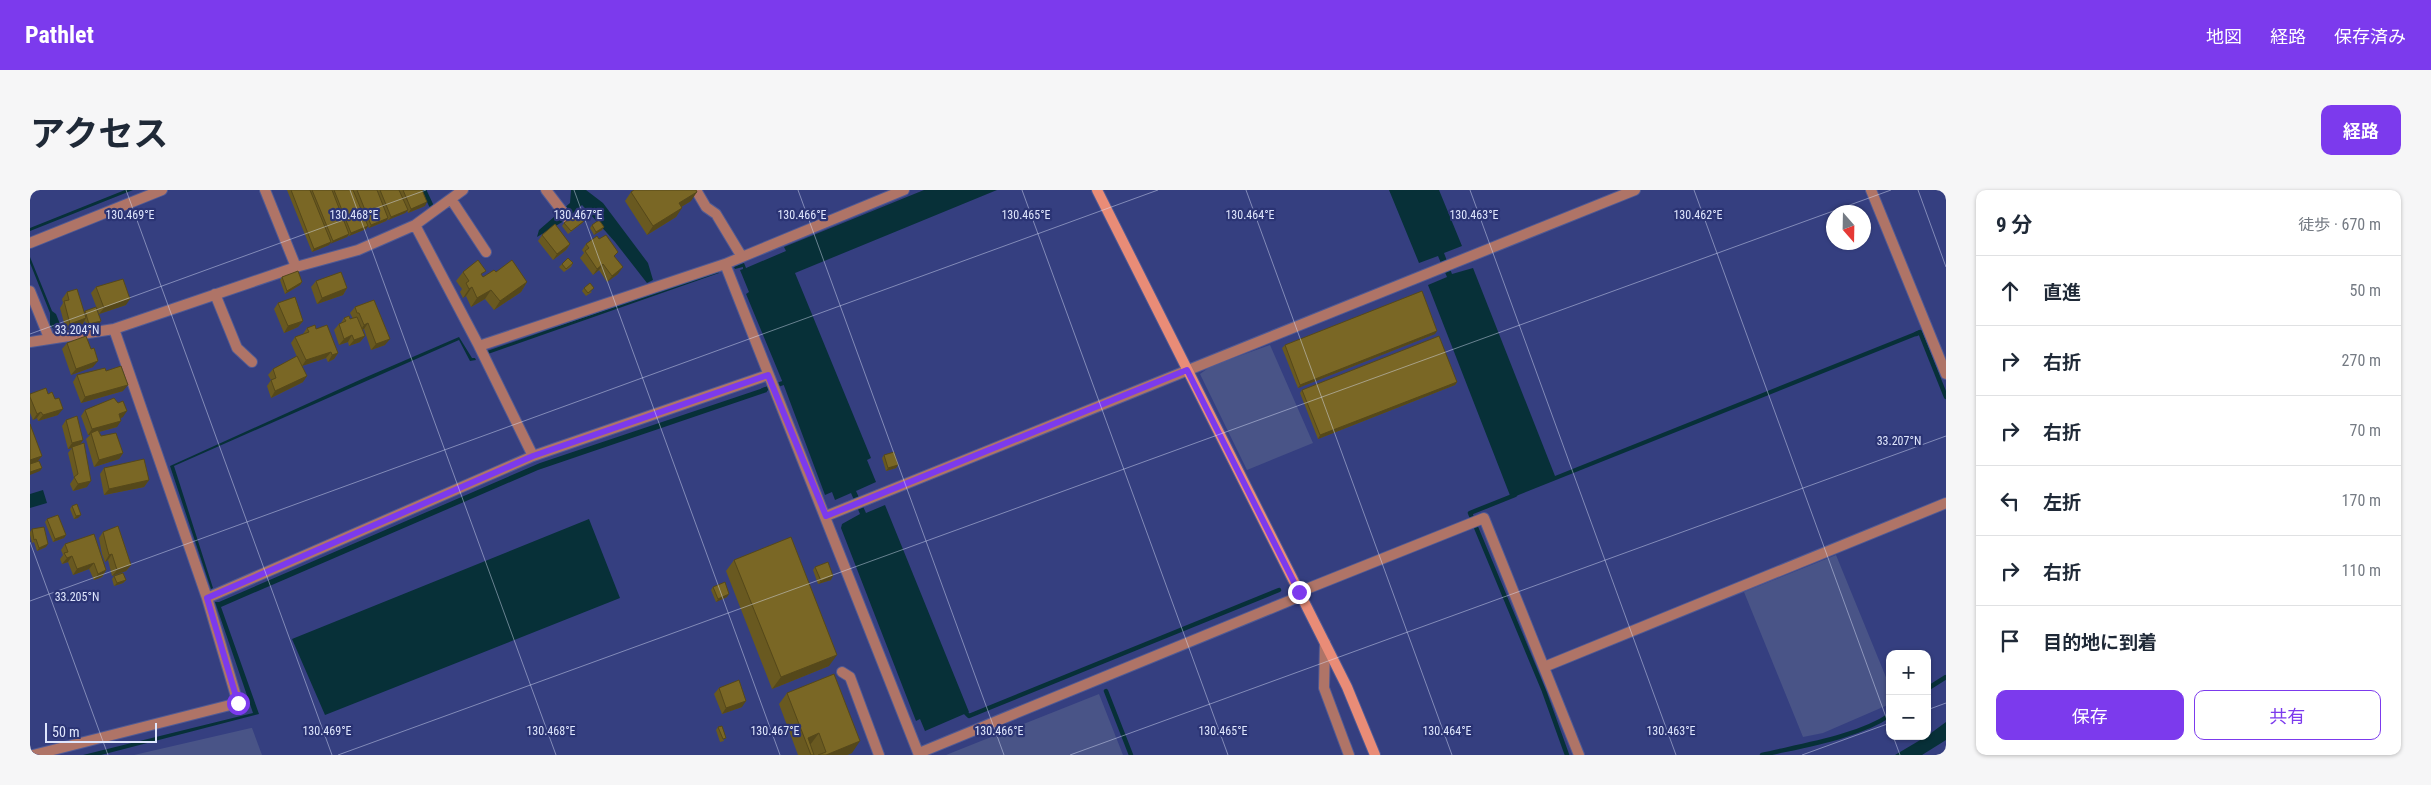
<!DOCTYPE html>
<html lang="ja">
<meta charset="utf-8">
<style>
:root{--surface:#fff;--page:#f6f6f7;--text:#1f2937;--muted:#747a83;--line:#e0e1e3;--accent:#7c3aed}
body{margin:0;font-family:"Roboto Condensed","Noto Sans JP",sans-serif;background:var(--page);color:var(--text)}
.controls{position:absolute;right:15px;bottom:15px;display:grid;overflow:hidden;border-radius:10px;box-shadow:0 1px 4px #0004}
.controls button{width:45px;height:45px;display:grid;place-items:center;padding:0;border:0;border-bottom:1px solid var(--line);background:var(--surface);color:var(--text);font:25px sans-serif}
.compass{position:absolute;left:1796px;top:15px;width:45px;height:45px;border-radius:50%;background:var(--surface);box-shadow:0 1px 4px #0004;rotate:160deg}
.scale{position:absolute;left:15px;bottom:12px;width:112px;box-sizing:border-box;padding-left:5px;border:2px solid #dfe6fd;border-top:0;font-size:14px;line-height:18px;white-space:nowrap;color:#dfe6fd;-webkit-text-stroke:4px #2b3474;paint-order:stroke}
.stop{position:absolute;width:15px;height:15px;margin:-11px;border:4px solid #7c3aed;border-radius:50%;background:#fff}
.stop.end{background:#7c3aed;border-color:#fff;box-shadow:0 1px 5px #0008}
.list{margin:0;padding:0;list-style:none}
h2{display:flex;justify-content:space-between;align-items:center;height:65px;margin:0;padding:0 20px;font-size:21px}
h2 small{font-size:16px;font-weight:400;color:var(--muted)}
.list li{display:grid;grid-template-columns:32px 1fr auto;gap:15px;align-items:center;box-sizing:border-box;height:70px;padding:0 20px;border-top:1px solid var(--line)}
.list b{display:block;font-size:19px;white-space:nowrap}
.list em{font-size:16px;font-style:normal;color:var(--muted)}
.actions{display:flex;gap:10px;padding:15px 20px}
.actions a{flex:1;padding:11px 0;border:1px solid var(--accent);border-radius:10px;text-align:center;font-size:18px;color:var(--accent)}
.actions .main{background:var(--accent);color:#fff}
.icon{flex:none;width:28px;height:28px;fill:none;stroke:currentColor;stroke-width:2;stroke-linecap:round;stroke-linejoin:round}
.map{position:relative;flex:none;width:1916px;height:565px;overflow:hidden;border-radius:10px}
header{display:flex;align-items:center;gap:30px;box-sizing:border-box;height:70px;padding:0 25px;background:var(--accent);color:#fff}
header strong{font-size:24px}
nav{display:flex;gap:28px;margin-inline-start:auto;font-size:18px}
.intro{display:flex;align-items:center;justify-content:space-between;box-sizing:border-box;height:120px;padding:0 30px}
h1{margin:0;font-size:35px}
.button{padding:12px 22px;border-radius:10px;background:var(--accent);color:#fff;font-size:18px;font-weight:700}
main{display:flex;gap:30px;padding:0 30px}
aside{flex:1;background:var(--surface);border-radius:10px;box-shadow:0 1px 4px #0004}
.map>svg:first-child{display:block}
</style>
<header>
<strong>Pathlet</strong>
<nav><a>地図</a><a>経路</a><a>保存済み</a></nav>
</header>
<div class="intro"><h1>アクセス</h1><a class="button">経路</a></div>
<main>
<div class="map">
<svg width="1916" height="565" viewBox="0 0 1916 565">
<rect width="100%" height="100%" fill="#353f80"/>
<path fill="#495487" d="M1240 155 1283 253 1217 280 1170 184 1181 176Z
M1806 365 1860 497V514L1793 543 1773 547 1714 402Z
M1069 504 1093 565H916Z
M222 538 232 565H104L221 538Z"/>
<path fill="#073038" d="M95 0H103L0 41V38Z
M541 0H556L573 13 618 73 623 90 617 93 585 52 552 15 534 31 507 47 509 40 540 13Z
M894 0H967L765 83 841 268 837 270 846 292 826 301 836 323 855 315 939 522 895 541 890 529 886 531 811 338 812 334 830 324 821 303 805 310 802 302 795 305 753 193 716 104 719 102 710 80 713 79V77L705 79 704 77 714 73 716 78 756 61 754 57Z
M1359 0H1409L1432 56 1414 63 1422 84 1443 78 1525 286 1890 140 1891 144 1481 308 1398 95 1417 87 1408 66 1389 73Z
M0 67 22 121 26 124 30 134 26 141 20 135V123L0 73Z
M688 81 689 83 458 164 457 161Z
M429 147 442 168H445L446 170 440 171 429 150 144 276 183 398 181 399 140 276 334 188Z
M736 197 737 202 508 280 191 417 229 524 71 565H53L223 523 185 412H189L510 273Z
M13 300 17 313 0 318V304Z
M559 329 590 408 295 525 262 449Z
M1916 532V550L1892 565H1865L1897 546Z"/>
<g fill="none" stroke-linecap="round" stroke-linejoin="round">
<path stroke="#073038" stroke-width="4.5" d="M394 0 401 15
M1886 144 1890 142 1916 207
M733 200 753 193
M1485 305 1440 323 1514 501 1537 565
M1897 499 1916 487
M1076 501 1101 565
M936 523 939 526 1249 400
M1732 565C1770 556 1828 547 1860 525"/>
<defs>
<path id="street" d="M235 0 266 77
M516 0 539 30
M666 0 676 17 686 24 712 67
M1841 0 1916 184
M421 9 456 62
M385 35 449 156 695 74 874 0
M0 53 132 0
M695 74 889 565
M0 101 19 148
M185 104 207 158 222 172
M0 152 84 139 266 77 328 60 385 35 433 0
M449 156 503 266
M796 326 1605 0
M1269 402 1454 328 1549 565
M177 408 503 266 738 185
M1295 453 1294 498 1319 565
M1514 477 1916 313
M812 482 820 487 849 565
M889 563 1271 406
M3 565 208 513 177 408 84 139"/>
<path id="secondary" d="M1067 0 1317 497 1345 565"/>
</defs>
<use href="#street" stroke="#505a94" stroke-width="12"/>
<use href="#secondary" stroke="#505a94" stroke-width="12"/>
<use href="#street" stroke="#af7467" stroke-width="10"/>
<use href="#secondary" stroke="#e98c77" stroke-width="10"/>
</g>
<path fill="#695920" d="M257 0H392L395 16 378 23 377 20 375 23 358 30V29L356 31 339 38 338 36 336 39 319 46V45L317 47 300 53 299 55 282 62Z
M601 2 661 11 651 17 646 27 617 45 595 11Z
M554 31 551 34 538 44 532 36 534 33Z
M562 35 574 37 572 40 564 45 560 38Z
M512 45 540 54 536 60 523 70 508 51Z
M556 54 585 67 588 84 577 92 569 80 563 85 550 68 554 63 552 60Z
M543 73 541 77 534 82 529 77 532 74Z
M433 82 452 86 453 87 466 82 497 92 491 102 464 120 455 109 441 117 436 106 433 108 430 102 432 99 426 91Z
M252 87 272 92 270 95 255 104 250 90Z
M286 91 317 98 313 105 287 114 281 97Z
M66 97 96 115 69 124 61 103Z
M554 98 562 102 556 106 552 101Z
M37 102 54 122 71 131 69 134 57 138 55 131 52 135 36 140 30 118 33 113 32 109Z
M344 110 355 155 341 160 334 139 332 140 335 146 330 152 319 156 318 152 309 155 304 140 309 134 311 133 314 128 320 129H323L320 123 325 117Z
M248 113 273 131 268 137 254 143 244 119Z
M277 138 286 139 308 163 304 169 298 172 296 168 272 176 273 192 241 208 237 196 241 190 238 185 243 179 267 167 261 153 265 147 273 144Z
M1405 144 1268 198 1252 158 1255 155Z
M37 153 63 177 41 185 32 159Z
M76 181 93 201 51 213 43 192 47 185Z
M1427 192 1425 195 1288 249 1270 203 1272 200Z
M0 204 28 225 8 231 7 228 3 230 0 223Z
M55 220 93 227 90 228 87 237 69 242 71 246 93 263 89 269 64 277 56 249 60 245H58L51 226Z
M36 230 49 255 57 297 43 301 40 294 44 288 38 263 42 258 38 259 32 236Z
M854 265 868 275 866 278 856 281 852 268Z
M74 278 119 290 114 297 74 305 70 284Z
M42 316 48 328 44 329 40 319Z
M17 329 36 345 34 348 23 352 15 332Z
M2 339 16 357 7 361 4 352 2 353 0 345V342Z
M73 342 101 375 96 381 82 386 78 370 75 372 72 364 69 348Z
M35 354 76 380 72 387 64 390 59 379 43 385 38 372 32 374 30 369 33 365 31 360Z
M704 370 799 476 742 499 696 381Z
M785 377 801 390 788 394 783 380Z
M84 386 96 390 93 393 84 396 82 389Z
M683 397 697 407 686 412 681 400Z
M689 498 712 517 692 524 684 504Z
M757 503 822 563 817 565H768L749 514Z
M688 537 694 551 690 552 686 540Z"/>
<path fill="#55481a" d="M667 2 661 11 643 22 649 13Z
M397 12 395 16 378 23 381 19Z
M652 18 646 27 617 45 623 36Z
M378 20 375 23 358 30 361 27Z
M358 28 356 31 339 38 341 35Z
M338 36 336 39 319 46 321 43Z
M574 37 572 40 564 45 566 42Z
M319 44 317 47 300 54 303 51Z
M301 52 299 55 282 62 284 59Z
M540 54 536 60 523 70 527 64Z
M573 74 569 80 563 85 567 79Z
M593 77 588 84 577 92 582 86Z
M272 92 270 95 255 104 257 101Z
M497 92 491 102 464 120 470 111Z
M442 97 436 106 433 108 439 99Z
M317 98 313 105 287 114 292 108Z
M461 100 455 109 441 117 447 108Z
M100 109 96 115 69 124 74 118Z
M56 128 52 135 36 140 40 134Z
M71 131 69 134 57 138 59 134Z
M273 131 268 137 254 143 258 136Z
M338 133 334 139 330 141 334 135Z
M1407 141 1405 144 1268 198 1270 195Z
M322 145 318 152 309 155 314 149Z
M335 146 330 152 319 156 324 150Z
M360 149 355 155 341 160 346 154Z
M301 162 296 168 272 176 276 170Z
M308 163 304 169 298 172 302 165Z
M68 171 63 177 41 185 46 179Z
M277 186 273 192 241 208 245 201Z
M1427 192 1425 195 1288 249 1290 245Z
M98 195 93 201 51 213 55 207Z
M33 219 28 225 8 231 13 225Z
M97 221 93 227 85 231 89 224Z
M11 222 7 228 3 230 7 224Z
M91 231 87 237 61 244V243L60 245H58L62 239Z
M53 250 49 256 38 259 42 253Z
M93 263 89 269 64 277 69 270Z
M12 266 7 272 0 275V270Z
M868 275 866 278 856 281 858 278Z
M12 278 10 281 0 285V282Z
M119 290 114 297 74 305 79 299Z
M61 291 57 297 43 301 48 294Z
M51 325 48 328 44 329 46 326Z
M36 345 34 348 23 352 25 349Z
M18 354 16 357 7 361 9 358Z
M82 364 78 370 75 372 79 365Z
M42 366 38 372 32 374 37 368Z
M64 373 59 379 43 385 47 379Z
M101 375 96 381 82 386 87 380Z
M76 380 72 387 64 390 68 384Z
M803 386 801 390 788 394 791 391Z
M96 390 93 393 84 396 87 393Z
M699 404 697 407 686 412 688 409Z
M807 465 799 476 742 499 751 487Z
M716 511 712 517 692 524 696 518Z
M789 543 780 555 778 548Z
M830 551 822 563 817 565H796Z"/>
<path fill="#7a6725" stroke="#55481a" d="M261 0H280L301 52 284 59Z
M282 0H302L319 44 303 51Z
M304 0H323L338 36 321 43Z
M327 0H347L358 28 341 35Z
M350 0H369L378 20 361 27Z
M373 0H392L397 12 381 19Z
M604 0H666L667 2 649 13 652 18 623 36 601 2Z
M547 23 554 31 541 41 534 33Z
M569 30 574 37 566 42 562 35Z
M525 34 540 54 527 64 512 45Z
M576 45 588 62 584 66 593 77 582 86 573 74 567 79 555 61 559 58 556 54 567 46 569 49Z
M538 68 543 73 536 79 532 74Z
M448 70 456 81 451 84 453 87 464 80 466 82 482 70 497 92 470 111 461 100 447 108 442 97 439 99 436 93 439 91 433 82Z
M268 81 272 92 257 101 252 87Z
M311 82 317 98 292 108 286 91Z
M93 89 100 109 74 118 66 97Z
M560 93 564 98 558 103 554 98Z
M47 99 56 128 40 134 34 111 39 110 37 102Z
M1392 101 1407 141 1270 195 1255 155Z
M265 107 273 131 258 136 248 113Z
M344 110 360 149 346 154 338 133 334 135 329 123H327L325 117Z
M66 117 71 131 59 134 55 121Z
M319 126 320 129 327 127 335 146 324 150 322 145 314 149 309 134 316 131 314 128Z
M285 135 286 139 297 135 308 163 302 165 301 162 276 170 265 147 279 142 277 138Z
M56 146 61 159 64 158 68 171 46 179 37 153Z
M1409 146 1427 192 1290 245 1272 200Z
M267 166 277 186 245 201 241 190 246 188 243 179Z
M91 176 98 195 55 207 47 185 75 178 76 181Z
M16 198 18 204 22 202 25 209 29 208 33 219 13 225 11 222 7 224 0 207V204Z
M84 208 88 213 93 211 97 221 89 224 91 231 62 239 55 220Z
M47 226 53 250 42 253 36 230Z
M0 234 12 266 0 270Z
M68 240 71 246 86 243 93 263 69 270 61 243Z
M54 253 61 291 48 294 44 287 48 284 42 257Z
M864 262 868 275 858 278 854 265Z
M114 269 119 290 79 299 74 278Z
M9 271 12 278 0 282V274Z
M47 314 51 325 46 326 42 316Z
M28 325 36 345 25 349 17 329Z
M88 336 101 375 87 380 82 364 79 365 77 358 73 342Z
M14 337 18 354 9 358 6 349 4 350 2 339Z
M64 344 76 380 68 384 64 373 47 379 42 366 37 368 34 363 38 362 35 354Z
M761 347 807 465 751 487 704 370Z
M798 372 803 386 791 391 785 377Z
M93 383 96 390 87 393 84 386Z
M695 392 699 404 688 409 683 397Z
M804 484 830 551 796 565H788L796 562 789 543 778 548 784 565H781L757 503Z
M709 490 716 511 696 518 689 498Z
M692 536 696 548 693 549 688 537Z"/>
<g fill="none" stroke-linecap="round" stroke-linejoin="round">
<path stroke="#7c3aed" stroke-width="6" d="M208 513 177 408 503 266 738 185 796 326 1157 180 1269 402"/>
</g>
<path fill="none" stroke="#dfe6fd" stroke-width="1" stroke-opacity="0.45" d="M96 0 302 565M320 0 526 565M544 0 750 565M768 0 974 565M992 0 1198 565M1216 0 1422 565M1440 0 1646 565M1664 0 1860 538M1888 0 1916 77M0 144 396 0M0 352 78 565M0 411 1128 0M1897 520 1916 513M1863 546 1870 565M308 565 1861 0M1040 565 1916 246M1772 565 1860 533"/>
<g font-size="12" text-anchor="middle" fill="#dfe6fd" stroke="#2b3474" stroke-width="4.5" stroke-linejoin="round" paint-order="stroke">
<text x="100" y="29">130.469°E</text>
<text x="324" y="29">130.468°E</text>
<text x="548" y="29">130.467°E</text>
<text x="772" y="29">130.466°E</text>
<text x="1220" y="29">130.464°E</text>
<text x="996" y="29">130.465°E</text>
<text x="1444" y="29">130.463°E</text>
<text x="1668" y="29">130.462°E</text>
<text x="47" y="144">33.204°N</text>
<text x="1869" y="255">33.207°N</text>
<text x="47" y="411">33.205°N</text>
<text x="297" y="545">130.469°E</text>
<text x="521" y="545">130.468°E</text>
<text x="745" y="545">130.467°E</text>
<text x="969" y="545">130.466°E</text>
<text x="1193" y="545">130.465°E</text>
<text x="1417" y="545">130.464°E</text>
<text x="1641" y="545">130.463°E</text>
</g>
</svg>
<div class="controls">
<button>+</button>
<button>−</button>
</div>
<svg class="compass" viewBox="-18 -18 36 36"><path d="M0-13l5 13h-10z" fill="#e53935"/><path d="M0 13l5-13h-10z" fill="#747a83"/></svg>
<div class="scale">50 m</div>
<div class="stop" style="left:208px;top:513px"></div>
<div class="stop end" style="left:1269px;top:402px"></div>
</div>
<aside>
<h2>9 分<small>徒歩 · 670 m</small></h2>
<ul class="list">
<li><svg class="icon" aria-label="ahead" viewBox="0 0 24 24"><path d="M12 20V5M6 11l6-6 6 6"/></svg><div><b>直進</b></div><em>50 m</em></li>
<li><svg class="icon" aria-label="right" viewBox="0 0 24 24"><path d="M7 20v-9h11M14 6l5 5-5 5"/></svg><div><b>右折</b></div><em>270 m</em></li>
<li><svg class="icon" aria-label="right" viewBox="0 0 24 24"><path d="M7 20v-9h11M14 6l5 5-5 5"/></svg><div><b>右折</b></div><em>70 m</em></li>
<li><svg class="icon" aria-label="left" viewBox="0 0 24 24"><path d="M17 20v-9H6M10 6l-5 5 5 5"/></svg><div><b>左折</b></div><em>170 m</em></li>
<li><svg class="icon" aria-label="right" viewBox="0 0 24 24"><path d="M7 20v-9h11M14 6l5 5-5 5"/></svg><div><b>右折</b></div><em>110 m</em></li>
<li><svg class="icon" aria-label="arrive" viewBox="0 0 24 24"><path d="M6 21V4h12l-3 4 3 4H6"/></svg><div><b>目的地に到着</b></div></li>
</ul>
<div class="actions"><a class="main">保存</a><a>共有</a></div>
</aside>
</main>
